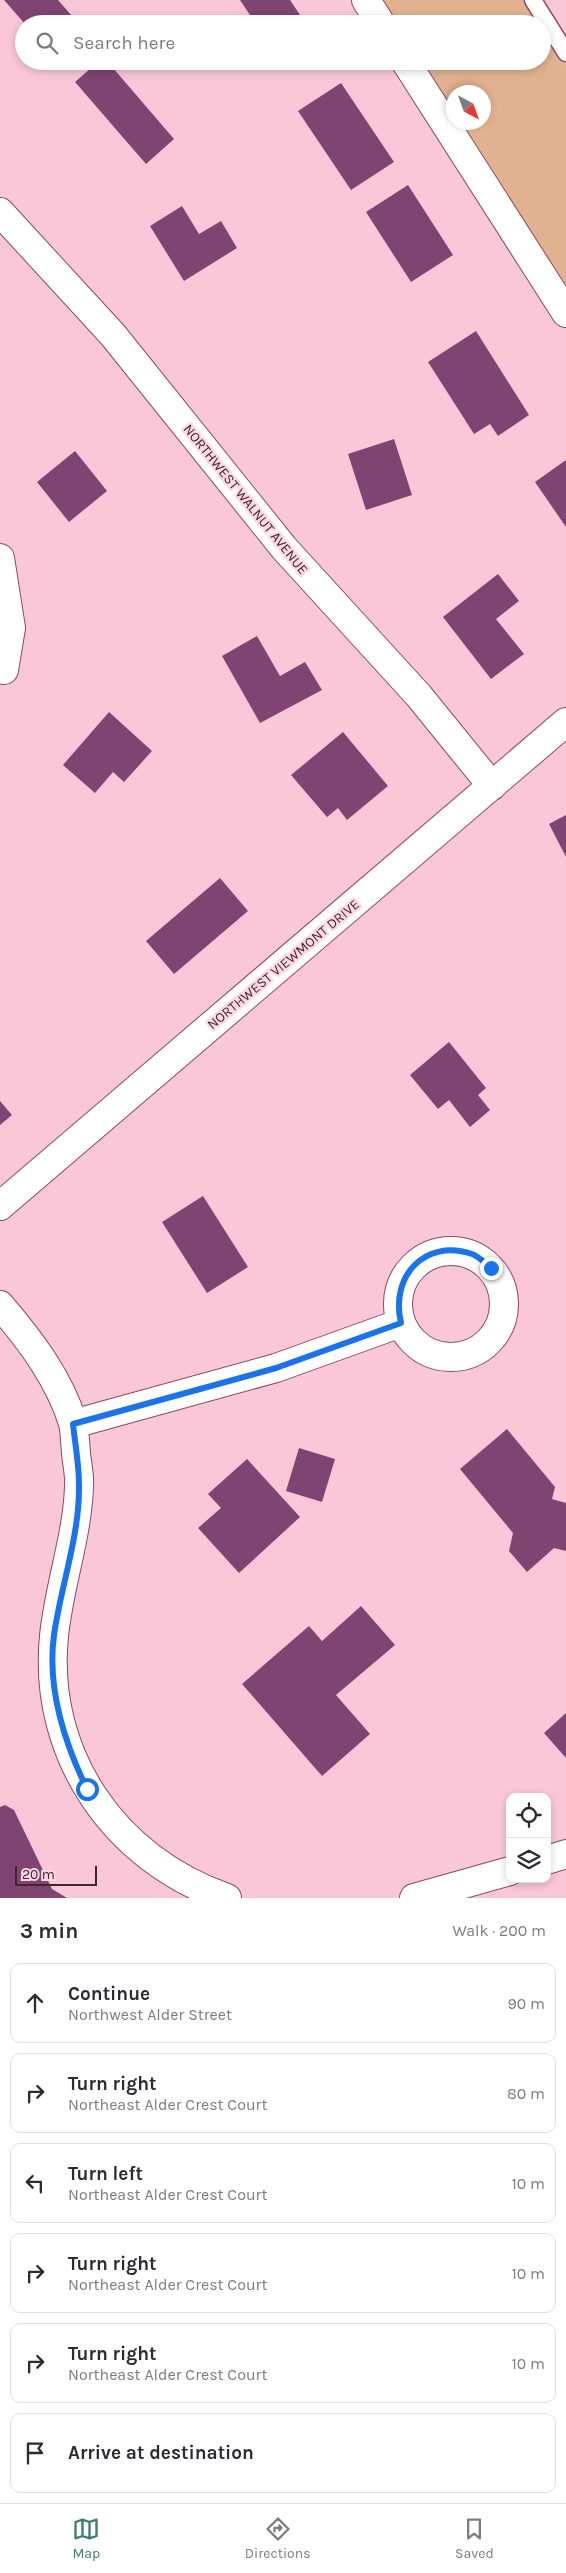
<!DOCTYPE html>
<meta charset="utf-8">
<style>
:root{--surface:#fff;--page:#f2f2f3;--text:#2b2b33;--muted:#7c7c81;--line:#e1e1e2;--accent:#3b7d6e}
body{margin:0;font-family:Karla,sans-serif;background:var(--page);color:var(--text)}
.controls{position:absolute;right:15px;bottom:15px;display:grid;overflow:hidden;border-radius:10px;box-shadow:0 2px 8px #0003}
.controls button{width:45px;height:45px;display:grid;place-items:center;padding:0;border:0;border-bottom:1px solid var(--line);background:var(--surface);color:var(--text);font:25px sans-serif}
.compass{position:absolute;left:446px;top:85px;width:45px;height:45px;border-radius:50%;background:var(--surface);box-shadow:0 2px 8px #0003;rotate:139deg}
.scale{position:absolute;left:15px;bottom:12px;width:82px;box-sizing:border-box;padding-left:5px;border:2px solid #442430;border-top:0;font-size:14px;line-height:18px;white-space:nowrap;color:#442430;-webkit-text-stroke:4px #fcd9e5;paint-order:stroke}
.stop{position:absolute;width:15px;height:15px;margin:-11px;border:4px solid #1a73e8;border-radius:50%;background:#fff}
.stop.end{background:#1a73e8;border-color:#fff;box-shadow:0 1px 5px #0008}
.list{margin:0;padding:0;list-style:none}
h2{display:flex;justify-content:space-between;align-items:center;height:65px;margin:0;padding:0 20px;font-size:21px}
h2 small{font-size:16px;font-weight:400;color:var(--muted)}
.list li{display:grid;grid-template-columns:32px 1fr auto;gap:15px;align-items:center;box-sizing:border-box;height:80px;margin:0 10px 10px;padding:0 10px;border:1px solid var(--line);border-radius:10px}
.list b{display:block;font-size:19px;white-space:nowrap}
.list p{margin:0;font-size:16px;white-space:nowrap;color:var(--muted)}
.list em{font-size:16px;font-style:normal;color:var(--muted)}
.icon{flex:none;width:28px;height:28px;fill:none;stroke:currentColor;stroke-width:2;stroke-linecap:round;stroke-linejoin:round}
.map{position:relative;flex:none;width:566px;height:1898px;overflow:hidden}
.search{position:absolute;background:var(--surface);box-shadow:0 2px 8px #0003;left:15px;right:15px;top:15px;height:55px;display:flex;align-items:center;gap:12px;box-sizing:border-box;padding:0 18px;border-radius:28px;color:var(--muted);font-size:19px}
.sheet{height:605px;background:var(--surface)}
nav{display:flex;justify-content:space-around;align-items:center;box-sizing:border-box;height:70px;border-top:1px solid var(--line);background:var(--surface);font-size:14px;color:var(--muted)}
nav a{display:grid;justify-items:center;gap:2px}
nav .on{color:var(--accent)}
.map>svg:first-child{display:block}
</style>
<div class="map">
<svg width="566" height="1898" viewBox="0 0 566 1898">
<rect width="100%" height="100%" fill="#fac7d8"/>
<path fill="#e2b290" d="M377 0H525L540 24H393Z
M542 27 566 65V295L456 123 484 122V92H454L453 119 416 61H542Z"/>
<path fill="#804472" d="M4 0H58L79 24H25Z
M240 0H290L306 24H256Z
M99 61H107L174 139 146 164 75 82Z
M341 83 394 162 351 190 298 111Z
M408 185 453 255 411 282 366 212Z
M182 206 199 234 221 221 237 248 184 281 150 226Z
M476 331 529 415 498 436 490 424 474 434 428 362Z
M394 439 412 495 366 510 348 454Z
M75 451 107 491 69 522 37 482Z
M566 460V527L535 482Z
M498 574 519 601 496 619 524 654 491 679 443 617Z
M257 636 280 676 305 662 322 690 260 723 222 656Z
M109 712 152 751 124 782 113 772 95 793 63 765Z
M343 732 388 786 347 820 338 808 327 817 291 775Z
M566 815V857L549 824Z
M220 878 248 911 174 974 146 941Z
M449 1042 486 1088 478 1095 490 1110 470 1127 449 1100 438 1109 410 1075Z
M0 1101 12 1115 0 1125Z
M203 1196 248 1267 207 1293 162 1222Z
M507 1429 555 1487 552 1499 566 1503V1551L554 1548 527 1572 509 1551 513 1533 460 1469Z
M299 1448 335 1459 322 1502 286 1491Z
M247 1459 300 1517 239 1573 198 1528 221 1508 208 1494Z
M361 1606 395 1645 336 1695 370 1734 322 1776 242 1684 309 1626 322 1641Z
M566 1713V1758L544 1733Z
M5 1805 14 1810 52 1889 67 1898H0V1807Z"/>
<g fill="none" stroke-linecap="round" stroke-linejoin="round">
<defs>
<path id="lane" d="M533 0 566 53"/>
<path id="street" d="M366 0 381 24
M405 61 566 313
M0 212 113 335 284 548 419 696 492 786
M0 558 11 628 4 670
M0 1206 566 722
M398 1304a53 53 0 1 1 106 0a53 53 0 1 1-106 0Z
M0 1305C30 1340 59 1378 73 1423 75 1432 75 1443 76 1453 77 1464 80 1476 79 1487 77 1538 59 1586 54 1636 42 1755 115 1860 227 1898
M73 1424 276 1368 401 1323
M547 1860 566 1854
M414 1898 510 1871"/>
</defs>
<use href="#lane" stroke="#8e4663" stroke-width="19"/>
<use href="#street" stroke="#8e4663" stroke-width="30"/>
<use href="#lane" stroke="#fff" stroke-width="16"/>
<use href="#street" stroke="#fff" stroke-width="28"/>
</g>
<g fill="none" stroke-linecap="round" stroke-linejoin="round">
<path stroke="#1a73e8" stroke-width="6" d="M87 1789C64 1742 47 1687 54 1635 61 1585 80 1535 79 1484 79 1464 75 1444 73 1424L276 1368 401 1323C390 1277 424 1238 472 1254 478 1256 485 1263 491 1268"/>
</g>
<g text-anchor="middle" stroke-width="5" stroke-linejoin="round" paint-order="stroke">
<g font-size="14" fill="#442430" stroke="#fcd9e5">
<text transform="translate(246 499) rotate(51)" y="5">NORTHWEST WALNUT AVENUE</text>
<text transform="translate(283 964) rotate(-40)" y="5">NORTHWEST VIEWMONT DRIVE</text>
</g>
</g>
</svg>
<div class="controls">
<button><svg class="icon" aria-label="locate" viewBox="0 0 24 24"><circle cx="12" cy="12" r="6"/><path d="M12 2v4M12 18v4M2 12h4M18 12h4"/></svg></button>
<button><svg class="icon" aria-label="layers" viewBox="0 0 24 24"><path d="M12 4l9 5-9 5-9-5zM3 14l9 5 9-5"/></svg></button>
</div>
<svg class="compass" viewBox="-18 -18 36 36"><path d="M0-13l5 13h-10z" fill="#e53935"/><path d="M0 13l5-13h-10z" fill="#7c7c81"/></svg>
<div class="scale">20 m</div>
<div class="stop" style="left:87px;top:1789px"></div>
<div class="stop end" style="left:491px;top:1268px"></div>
<div class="search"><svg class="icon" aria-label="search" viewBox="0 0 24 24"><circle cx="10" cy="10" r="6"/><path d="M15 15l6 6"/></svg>Search here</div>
</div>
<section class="sheet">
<h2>3 min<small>Walk · 200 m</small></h2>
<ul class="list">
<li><svg class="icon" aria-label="ahead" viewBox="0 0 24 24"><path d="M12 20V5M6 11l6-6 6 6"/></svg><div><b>Continue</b><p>Northwest Alder Street</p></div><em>90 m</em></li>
<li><svg class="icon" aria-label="right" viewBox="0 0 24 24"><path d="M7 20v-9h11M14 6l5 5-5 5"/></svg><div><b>Turn right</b><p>Northeast Alder Crest Court</p></div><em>80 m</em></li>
<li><svg class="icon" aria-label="left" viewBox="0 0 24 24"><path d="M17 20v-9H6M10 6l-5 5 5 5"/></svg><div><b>Turn left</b><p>Northeast Alder Crest Court</p></div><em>10 m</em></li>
<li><svg class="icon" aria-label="right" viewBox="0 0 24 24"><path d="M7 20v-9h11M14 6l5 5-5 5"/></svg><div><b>Turn right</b><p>Northeast Alder Crest Court</p></div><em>10 m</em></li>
<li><svg class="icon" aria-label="right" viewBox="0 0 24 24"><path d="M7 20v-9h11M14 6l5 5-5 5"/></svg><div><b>Turn right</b><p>Northeast Alder Crest Court</p></div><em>10 m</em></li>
<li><svg class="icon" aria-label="arrive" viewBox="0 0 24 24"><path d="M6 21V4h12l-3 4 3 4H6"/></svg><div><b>Arrive at destination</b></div></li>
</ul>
</section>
<nav>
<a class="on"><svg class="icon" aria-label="map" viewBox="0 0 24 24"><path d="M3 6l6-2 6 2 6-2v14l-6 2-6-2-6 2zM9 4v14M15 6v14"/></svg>Map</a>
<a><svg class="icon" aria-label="directions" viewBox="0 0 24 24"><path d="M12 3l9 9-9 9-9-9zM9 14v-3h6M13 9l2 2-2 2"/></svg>Directions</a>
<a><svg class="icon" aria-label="saved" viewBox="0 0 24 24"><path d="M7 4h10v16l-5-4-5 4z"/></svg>Saved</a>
</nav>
